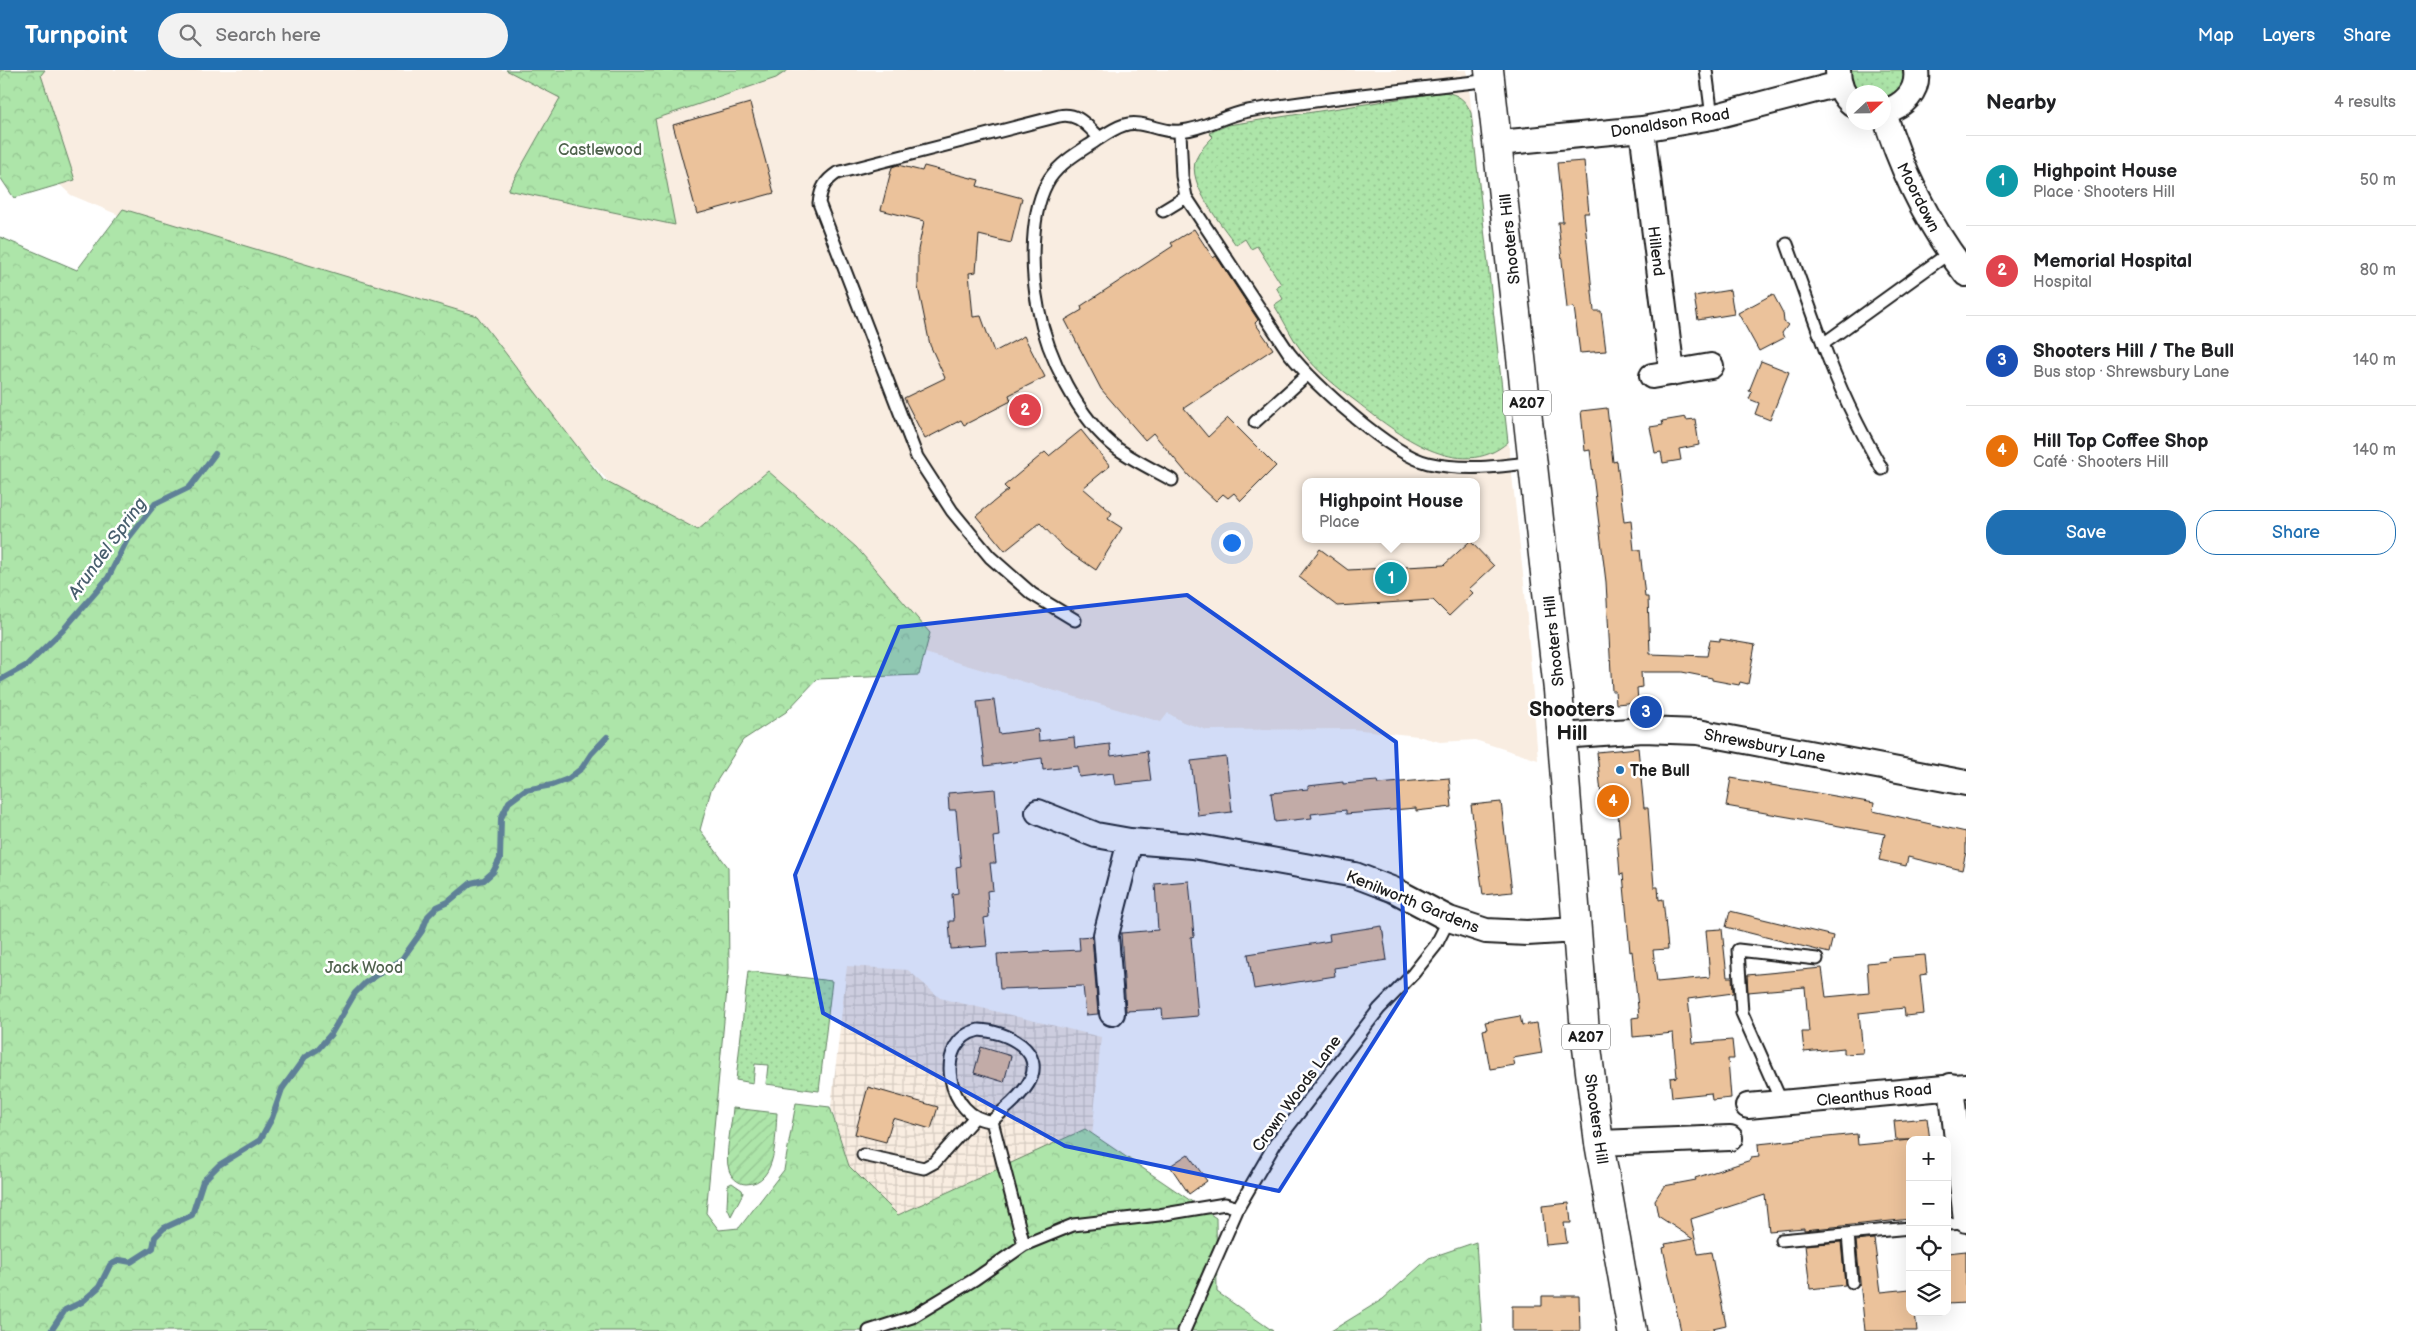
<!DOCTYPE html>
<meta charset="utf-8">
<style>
:root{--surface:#fff;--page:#f2f2f2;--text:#202124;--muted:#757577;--line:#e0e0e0;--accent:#1f6fb2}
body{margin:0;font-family:"Balsamiq Sans",sans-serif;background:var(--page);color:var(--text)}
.controls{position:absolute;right:15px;bottom:15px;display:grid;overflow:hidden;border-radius:10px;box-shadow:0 5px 20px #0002}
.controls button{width:45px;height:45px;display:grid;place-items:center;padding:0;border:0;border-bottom:1px solid var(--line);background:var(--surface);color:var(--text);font:25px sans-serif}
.compass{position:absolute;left:1846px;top:15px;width:45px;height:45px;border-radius:50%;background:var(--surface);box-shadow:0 5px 20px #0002;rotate:68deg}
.you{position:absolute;left:1231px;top:472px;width:18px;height:18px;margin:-12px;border:4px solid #fff;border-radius:50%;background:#1a73e8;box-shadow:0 0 0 8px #1a73e833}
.badge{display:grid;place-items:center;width:32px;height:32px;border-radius:50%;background:var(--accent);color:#fff;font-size:16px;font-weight:700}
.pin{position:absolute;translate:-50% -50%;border:2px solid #fff;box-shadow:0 1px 5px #0006}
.popup{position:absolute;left:1302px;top:408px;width:178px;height:65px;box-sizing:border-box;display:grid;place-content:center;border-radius:10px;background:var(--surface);filter:drop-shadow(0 1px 4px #0005);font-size:16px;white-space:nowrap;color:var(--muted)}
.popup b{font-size:19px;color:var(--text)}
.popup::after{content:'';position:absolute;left:50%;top:100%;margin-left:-10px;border:10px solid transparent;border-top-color:var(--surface)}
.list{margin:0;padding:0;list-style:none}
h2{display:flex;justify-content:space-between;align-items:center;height:65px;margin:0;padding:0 20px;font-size:21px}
h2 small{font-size:16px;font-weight:400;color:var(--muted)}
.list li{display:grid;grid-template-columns:32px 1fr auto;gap:15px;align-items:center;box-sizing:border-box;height:90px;padding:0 20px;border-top:1px solid var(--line)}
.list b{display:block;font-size:19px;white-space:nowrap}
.list p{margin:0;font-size:16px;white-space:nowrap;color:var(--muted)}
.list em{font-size:16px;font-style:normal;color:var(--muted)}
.actions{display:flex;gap:10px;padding:15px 20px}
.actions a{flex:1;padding:11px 0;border:1px solid var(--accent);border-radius:20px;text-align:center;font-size:18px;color:var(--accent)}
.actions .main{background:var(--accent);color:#fff}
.icon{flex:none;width:28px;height:28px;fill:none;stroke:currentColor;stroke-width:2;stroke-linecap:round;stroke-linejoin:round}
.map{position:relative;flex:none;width:1966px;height:1261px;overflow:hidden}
header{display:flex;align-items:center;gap:30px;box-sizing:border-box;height:70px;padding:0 25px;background:var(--accent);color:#fff}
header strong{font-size:24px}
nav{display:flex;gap:28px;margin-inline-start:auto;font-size:18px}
.search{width:350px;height:45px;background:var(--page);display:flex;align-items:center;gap:12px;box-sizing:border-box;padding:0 18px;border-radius:28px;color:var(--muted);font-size:19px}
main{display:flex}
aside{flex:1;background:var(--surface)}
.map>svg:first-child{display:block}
</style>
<header>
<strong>Turnpoint</strong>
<div class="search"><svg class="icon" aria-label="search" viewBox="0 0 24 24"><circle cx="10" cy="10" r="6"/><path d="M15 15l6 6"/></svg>Search here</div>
<nav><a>Map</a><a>Layers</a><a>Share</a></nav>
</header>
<main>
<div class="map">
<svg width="1966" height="1261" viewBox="0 0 1966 1261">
<defs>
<pattern id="industrial-grid" width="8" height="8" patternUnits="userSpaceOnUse" patternTransform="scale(1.25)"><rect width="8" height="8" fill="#f9ede1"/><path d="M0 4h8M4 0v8" fill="none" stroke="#d5cbc0"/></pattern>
<pattern id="grass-dots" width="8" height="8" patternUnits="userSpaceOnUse" patternTransform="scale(1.25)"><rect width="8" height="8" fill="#ade5a9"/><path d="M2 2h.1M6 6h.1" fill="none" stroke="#94c491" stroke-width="1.8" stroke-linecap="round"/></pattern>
<pattern id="forest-crowns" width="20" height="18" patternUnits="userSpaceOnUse" patternTransform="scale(1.25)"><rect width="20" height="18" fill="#ade5a9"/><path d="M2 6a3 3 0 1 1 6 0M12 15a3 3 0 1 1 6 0" fill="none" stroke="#94c491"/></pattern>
<pattern id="garden-furrows" width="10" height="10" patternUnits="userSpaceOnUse" patternTransform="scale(1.25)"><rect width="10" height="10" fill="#ade5a9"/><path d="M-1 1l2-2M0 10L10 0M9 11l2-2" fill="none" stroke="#94c491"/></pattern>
</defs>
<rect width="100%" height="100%" fill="#fff"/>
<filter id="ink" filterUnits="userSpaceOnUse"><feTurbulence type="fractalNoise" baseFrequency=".02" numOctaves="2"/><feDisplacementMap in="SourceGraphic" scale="10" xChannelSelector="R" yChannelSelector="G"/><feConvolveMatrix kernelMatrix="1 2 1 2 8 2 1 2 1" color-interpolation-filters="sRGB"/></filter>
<g filter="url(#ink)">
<path fill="#f9ede1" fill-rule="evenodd" d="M20 0H1467L1525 522 1538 690 1475 670 1440 672 1418 666 1352 659 1207 660 1183 652 1168 643 1161 652 925 583 712 528 516 308 388 220 360 210 264 190 164 164 71 125 34 91ZM1306 412H1476V469H1306Z"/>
<path fill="url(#industrial-grid)" d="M847 896 908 900 940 928 1101 967 1091 1078 898 1145 849 1096 831 1037Z"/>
<path fill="url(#grass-dots)" stroke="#648062" d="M1846 0H1907L1906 14 1884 33V22H1854Z
M1444 22C1458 24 1466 30 1471 43L1508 372C1460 414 1396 363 1357 332 1338 318 1318 302 1303 283 1292 269 1284 250 1274 235L1283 229 1276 217 1281 214 1257 176 1251 179 1245 169 1236 175C1222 155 1186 113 1196 89 1200 80 1207 73 1213 67L1209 63 1228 55Z
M748 901 832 911 819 1021 766 1014 768 995 755 994 753 1013 736 1010Z
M732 1113 742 1120 743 1123 731 1146 727 1137 728 1115Z"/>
<path fill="url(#forest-crowns)" stroke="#648062" d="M0 0H45L41 5 75 110 14 128 0 107Z
M506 0H788L776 8 655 49 675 155 508 120 560 28Z
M123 139 477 246 603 410 698 460 768 401 856 477 930 563 919 605 817 609 786 642 743 670 711 720 700 760 728 797 729 898 706 1143 719 1160 739 1158 784 1100 796 1033 830 1037 849 1096 898 1145 1085 1059 1216 1148 1217 1222 1273 1261H0V167L77 200Z
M1476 1172 1482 1261H1331L1383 1229 1429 1188Z"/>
<path fill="url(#garden-furrows)" stroke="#648062" d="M733 1038 777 1043C775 1065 778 1114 746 1114 738 1114 731 1107 729 1100 724 1086 732 1054 733 1038Z"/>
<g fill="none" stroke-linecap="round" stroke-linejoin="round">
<path stroke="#5e8097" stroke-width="6" d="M0 610 27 595 63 560 108 508 127 470 155 434 190 417 215 384
M51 1261 65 1240 82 1232 99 1217 110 1195 120 1190 131 1192 153 1178 155 1167 164 1158 192 1145 203 1111 219 1095 260 1070 272 1048 282 1019 305 987 318 979 331 964 355 923 365 913 402 889 422 861 428 846 437 837 448 832 471 813 484 810 493 802 500 789 501 748 509 732 525 720 552 715 568 709 582 698 591 684 607 667"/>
</g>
<path fill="#ebc29b" stroke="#1c1c1c" d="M750 33 774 123 697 144 673 55Z
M1584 91 1589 143H1584L1594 241H1601L1606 281 1580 283 1574 237 1567 238 1558 152H1563L1557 93Z
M898 95 922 101 924 96 979 110 977 116 1022 128 1011 173 979 165 976 202 969 203 973 247 981 246 994 282 1024 266 1045 307 1009 325 1011 331 964 355 961 350 925 369 904 328 945 308 930 275 918 217V180L924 151 881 140 892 97Z
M1194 159 1213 188 1216 186 1258 250 1255 253 1273 279 1184 338 1208 367 1228 348 1276 396 1241 431 1234 423 1228 428 1223 424 1216 431 1189 406 1153 363 1145 370 1101 319 1065 250 1082 240 1081 236 1173 176 1171 173Z
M1730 220 1734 244 1698 250 1694 226Z
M1773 224 1783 243 1784 252 1788 255 1782 263 1784 268 1759 281 1738 243Z
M1761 291 1789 302 1770 350 1755 344 1759 333 1749 329 1752 322 1749 321Z
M1607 338 1613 392 1617 391 1624 452 1631 451 1634 480H1640L1645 527H1648L1650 584 1707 586 1710 570 1720 571V569L1755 575 1748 614 1740 612 1739 615 1712 610V608L1682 602H1641L1642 617 1637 618 1638 632 1616 634 1615 621H1612L1606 512 1590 380 1585 381 1581 341Z
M1686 347V350L1695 349 1699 375 1679 379 1681 390 1663 393 1661 382 1655 383 1650 357 1663 355 1662 351Z
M1081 360 1110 396 1083 418 1112 443 1108 449 1122 458 1096 500 1065 479 1040 453 1005 481 976 446 1008 420 1004 416 1045 382 1049 386Z
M1470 471 1494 496 1469 519 1473 523 1449 546 1433 530 1337 536 1299 507 1320 479 1348 500 1444 495Z
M994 630 999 664 1038 659 1039 671 1074 667 1075 678 1110 674 1111 686 1147 681 1151 711 1115 715 1113 703 1079 707 1077 696 1043 700 1042 688 985 696 977 632Z
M1638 678 1644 738H1648L1654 817H1658L1659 830 1663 829 1668 879 1653 880 1657 912 1710 907 1706 860 1722 859 1727 907H1732L1733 923 1688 929 1693 973 1732 970 1734 989H1728L1731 1028 1712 1030 1711 1023 1672 1027 1670 1008 1677 1007 1673 963 1633 967 1632 948 1639 947 1632 881 1630 882 1623 804 1620 805 1617 767H1620L1616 722 1601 724 1597 682Z
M1226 687 1232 742 1198 746 1191 691Z
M1449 708 1452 737 1416 741V738L1346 744V740L1311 744 1312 748 1275 752 1271 723 1308 719V716L1343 712V714L1377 711 1378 714Z
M1731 708 1874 733 1873 741 1966 762V782L1962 800 1908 787 1906 796 1879 790 1885 764 1726 736Z
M995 719 999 766 993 767 996 793H990L993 820 987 821 989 847 984 848 987 876 951 879 949 851H954L952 824 958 823 956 797 961 796 956 740H949L948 723Z
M1501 732 1512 822 1483 825 1471 735Z
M1189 811 1194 866 1191 867 1198 946 1163 949 1162 939 1126 941 1121 863 1158 860 1155 814Z
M1730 841 1833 866 1829 883 1726 857Z
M1382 856 1387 890 1334 898 1335 906 1254 919 1248 884 1330 871 1329 864Z
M1092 866 1098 944 1086 945 1083 916 1000 919 997 884 1080 880 1079 867Z
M1925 885 1927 904 1920 905 1924 944 1905 946 1904 938 1859 943 1863 983 1844 984V978L1804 982 1802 962H1809L1805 917 1748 922 1747 905 1822 898 1826 927 1869 923 1867 893 1888 891V888Z
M1520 946 1522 955 1537 953 1542 983 1513 988 1515 995 1490 999 1483 960 1487 959 1485 952Z
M981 977 1011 986 1004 1012 974 1003Z
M868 1017 938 1037 931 1059 893 1048 886 1072 855 1064Z
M1927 1048 1930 1070H1896L1894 1051Z
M1857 1064 1858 1075 1910 1070V1149L1804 1160V1158L1769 1161 1765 1125 1691 1149 1698 1184 1711 1182 1726 1255 1713 1258 1714 1261H1681L1663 1178 1666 1177 1665 1174 1693 1169 1658 1146 1655 1130 1664 1116 1696 1110 1695 1108 1751 1090V1088L1759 1087 1758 1074Z
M1188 1084 1207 1111 1189 1124 1170 1096Z
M1569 1133 1571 1153H1564L1567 1173 1546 1175 1542 1136Z
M1874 1169 1881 1222 1910 1219V1242H1915L1917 1261H1865L1856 1171Z
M1841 1172 1845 1215 1810 1219 1805 1175Z
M1966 1181V1233L1947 1234V1183Z
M1542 1226H1579L1580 1261H1512V1236H1542Z"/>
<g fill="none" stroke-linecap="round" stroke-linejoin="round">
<defs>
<path id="lane" d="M1706 0 1712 47
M1180 62 1182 106 1186 127 1289 283C1313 313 1390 384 1428 393 1464 401 1498 397 1534 392
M1163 141 1186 127
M1787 174 1823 274
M1255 352 1307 305
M1882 399C1859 359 1839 318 1823 274L1949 183
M1172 410C1154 400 1135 391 1118 379 1078 349 1047 286 1038 237 1031 201 1029 140 1050 108 1060 94 1074 85 1088 76 1099 69 1111 59 1124 55 1143 49 1162 64 1181 61 1204 59 1225 45 1248 41 1328 27 1410 20 1490 10
M1075 550 1032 524 990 487 952 441 917 387 819 133C821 118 825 111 837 103L1059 46C1078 42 1087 56 1100 68
M979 960C1006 961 1048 981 1028 1014 1019 1029 1004 1039 992 1051 948 1050 931 970 979 960Z
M1782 1033 1742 943 1738 880 1817 889
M992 1051 1024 1175
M863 1085 924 1098 935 1092 975 1047
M1947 1154 1966 1153
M1848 1164 1852 1212
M1781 1170 1910 1158
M869 1261 912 1247 975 1209 1024 1175 1073 1155 1159 1145 1225 1134 1238 1138
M1184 1261 1238 1138 1275 1074 1379 939 1413 904 1436 875 1449 849"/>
<path id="street" d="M1838 0C1838 14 1842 26 1854 35
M1884 42C1903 36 1919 22 1916 0
M1884 43C1902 102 1928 155 1966 204
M1642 59 1672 303
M1498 73 1642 59 1712 47 1839 14
M1652 306 1711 296
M1562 666 1643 660 1698 662 1966 713
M1038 742 1096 765 1130 771 1193 776 1355 805 1394 820 1449 849 1486 861 1527 863 1577 860
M1112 943 1106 865 1130 771
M1951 1016 1966 1150
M1748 1036 1966 1016
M1599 1073 1730 1068"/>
<path id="primary" d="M1489 0 1558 620 1585 962 1599 1073 1632 1261"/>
</defs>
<use href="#lane" stroke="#1c1c1c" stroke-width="15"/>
<use href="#street" stroke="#1c1c1c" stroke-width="28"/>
<use href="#primary" stroke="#1c1c1c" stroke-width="31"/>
<use href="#lane" stroke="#fff" stroke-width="11"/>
<use href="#street" stroke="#fff" stroke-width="24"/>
<use href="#primary" stroke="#fff" stroke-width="28"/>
</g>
</g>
<path fill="#1d4ed8" fill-opacity="0.2" stroke="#1d4ed8" stroke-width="4" stroke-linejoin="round" d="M1187 525 1396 672 1406 921 1279 1121 1065 1076 823 943 795 805 899 557Z"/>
<circle fill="#1f6fb2" stroke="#fff" stroke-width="2" cx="1620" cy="700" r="5"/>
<g text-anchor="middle" stroke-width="5" stroke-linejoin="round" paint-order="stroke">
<g fill="#fff" stroke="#606060" stroke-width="1">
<rect x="1503" y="320.5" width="48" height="25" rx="4"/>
<rect x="1562" y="954.5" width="48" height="25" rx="4"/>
</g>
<g font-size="15" font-weight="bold" fill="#1c1c1c">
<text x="1527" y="338">A207</text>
<text x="1586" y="972">A207</text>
</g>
<g font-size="16" fill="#1c1c1c" stroke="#fff">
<text transform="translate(1670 52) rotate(-9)" y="6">Donaldson Road</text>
<text transform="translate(1919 127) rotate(63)" y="6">Moordown</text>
<text transform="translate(1509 169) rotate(-96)" y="6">Shooters Hill</text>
<text transform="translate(1657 181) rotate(83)" y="6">Hillend</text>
<text transform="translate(1553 571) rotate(-96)" y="6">Shooters Hill</text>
<text transform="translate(1765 675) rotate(11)" y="6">Shrewsbury Lane</text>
<text transform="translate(1413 831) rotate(22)" y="6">Kenilworth Gardens</text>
<text transform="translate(1296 1023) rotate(-54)" y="6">Crown Woods Lane</text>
<text transform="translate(1874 1024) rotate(-6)" y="6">Cleanthus Road</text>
<text transform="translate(1597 1049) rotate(82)" y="6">Shooters Hill</text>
</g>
<g font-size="16" fill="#4f624d" stroke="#fff">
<text x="600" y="85">Castlewood</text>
<text x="364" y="903">Jack Wood</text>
</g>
<g font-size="16" font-weight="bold" fill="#1c1c1c" stroke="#fff" text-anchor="start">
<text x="1630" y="706">The Bull</text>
</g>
<g font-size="18" font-style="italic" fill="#485f6e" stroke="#fff">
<text transform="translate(107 478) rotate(-54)" y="6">Arundel Spring</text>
</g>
<g font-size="21" font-weight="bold" fill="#1c1c1c" stroke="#fff">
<text x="1572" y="646">Shooters<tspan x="1572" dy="24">Hill</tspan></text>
</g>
</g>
</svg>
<div class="controls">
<button>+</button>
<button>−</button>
<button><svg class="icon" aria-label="locate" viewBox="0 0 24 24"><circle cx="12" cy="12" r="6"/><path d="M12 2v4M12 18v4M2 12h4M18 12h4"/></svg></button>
<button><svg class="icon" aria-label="layers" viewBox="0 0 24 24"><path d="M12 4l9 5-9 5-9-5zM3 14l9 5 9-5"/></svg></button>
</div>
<svg class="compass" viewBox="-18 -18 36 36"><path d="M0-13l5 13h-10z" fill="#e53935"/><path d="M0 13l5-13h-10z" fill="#757577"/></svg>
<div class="you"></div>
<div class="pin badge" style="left:1391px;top:508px;background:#0f9aa8">1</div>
<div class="popup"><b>Highpoint House</b>Place</div>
<div class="pin badge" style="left:1025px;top:340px;background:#e0444e">2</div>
<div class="pin badge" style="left:1646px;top:642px;background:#1a4fb4">3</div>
<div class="pin badge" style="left:1613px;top:731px;background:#e8710a">4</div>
</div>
<aside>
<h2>Nearby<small>4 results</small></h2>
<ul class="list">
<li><span class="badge" style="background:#0f9aa8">1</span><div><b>Highpoint House</b><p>Place · Shooters Hill</p></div><em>50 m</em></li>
<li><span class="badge" style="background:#e0444e">2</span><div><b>Memorial Hospital</b><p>Hospital</p></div><em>80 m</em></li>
<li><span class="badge" style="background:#1a4fb4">3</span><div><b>Shooters Hill / The Bull</b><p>Bus stop · Shrewsbury Lane</p></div><em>140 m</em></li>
<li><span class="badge" style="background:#e8710a">4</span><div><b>Hill Top Coffee Shop</b><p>Café · Shooters Hill</p></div><em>140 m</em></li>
</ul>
<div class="actions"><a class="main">Save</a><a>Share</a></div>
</aside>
</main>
